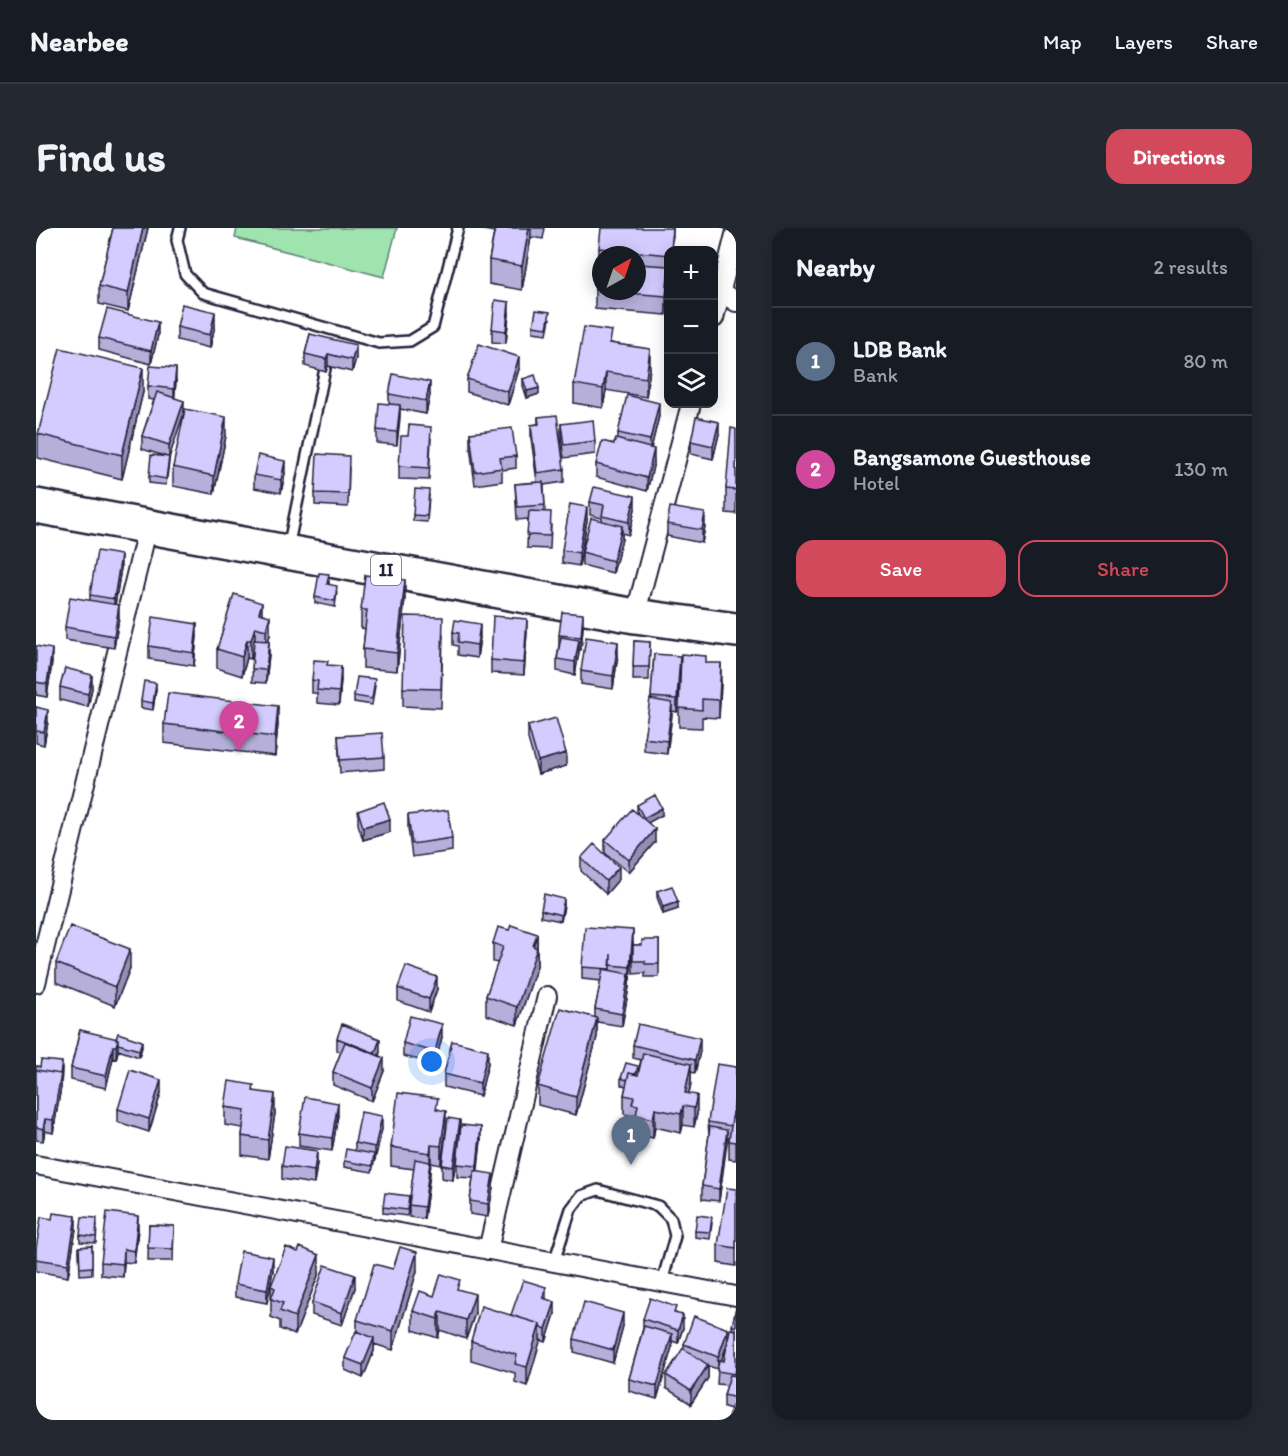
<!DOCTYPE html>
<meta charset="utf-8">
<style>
:root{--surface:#171b24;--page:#242831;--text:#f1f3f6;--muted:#9ea1a6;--line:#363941;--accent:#d1495b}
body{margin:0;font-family:Itim,sans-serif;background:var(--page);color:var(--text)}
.controls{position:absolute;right:18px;top:18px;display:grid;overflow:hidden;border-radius:12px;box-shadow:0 3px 15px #0003}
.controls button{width:54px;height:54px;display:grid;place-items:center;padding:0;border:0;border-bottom:2px solid var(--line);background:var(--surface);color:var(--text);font:30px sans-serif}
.compass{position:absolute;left:556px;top:18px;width:54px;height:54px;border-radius:50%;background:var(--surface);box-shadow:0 3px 15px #0003;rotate:40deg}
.you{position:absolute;left:396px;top:834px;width:21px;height:21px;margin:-15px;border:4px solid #fff;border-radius:50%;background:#1a73e8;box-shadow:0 0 0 9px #1a73e833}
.badge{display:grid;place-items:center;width:39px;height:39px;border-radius:50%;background:var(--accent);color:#fff;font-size:20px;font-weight:700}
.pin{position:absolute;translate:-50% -50px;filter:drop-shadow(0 2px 3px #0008)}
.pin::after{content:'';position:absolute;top:32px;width:21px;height:18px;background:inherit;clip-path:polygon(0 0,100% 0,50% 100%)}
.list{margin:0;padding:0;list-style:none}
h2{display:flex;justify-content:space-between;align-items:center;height:78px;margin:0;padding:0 24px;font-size:26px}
h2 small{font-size:20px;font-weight:400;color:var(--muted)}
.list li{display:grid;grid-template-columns:39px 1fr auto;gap:18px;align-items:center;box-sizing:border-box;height:108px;padding:0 24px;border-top:2px solid var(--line)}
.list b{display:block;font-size:22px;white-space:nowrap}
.list p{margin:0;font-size:20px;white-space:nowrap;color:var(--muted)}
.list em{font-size:20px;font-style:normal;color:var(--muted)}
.actions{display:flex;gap:12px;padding:18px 24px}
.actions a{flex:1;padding:14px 0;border:2px solid var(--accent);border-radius:18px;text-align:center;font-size:21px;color:var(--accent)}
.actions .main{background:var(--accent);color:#fff}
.icon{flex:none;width:33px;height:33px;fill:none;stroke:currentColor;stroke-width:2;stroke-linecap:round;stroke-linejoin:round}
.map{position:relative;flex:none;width:700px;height:1192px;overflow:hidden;border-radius:18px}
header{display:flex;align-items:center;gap:36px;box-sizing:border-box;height:84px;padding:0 30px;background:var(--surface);border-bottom:2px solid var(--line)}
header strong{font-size:28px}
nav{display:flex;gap:33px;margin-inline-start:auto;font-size:21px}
.intro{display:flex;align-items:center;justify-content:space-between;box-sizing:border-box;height:144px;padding:0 36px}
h1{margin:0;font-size:42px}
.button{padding:15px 27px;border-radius:18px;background:var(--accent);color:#fff;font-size:21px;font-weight:700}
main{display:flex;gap:36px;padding:0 36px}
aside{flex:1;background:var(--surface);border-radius:18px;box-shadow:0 3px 15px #0003}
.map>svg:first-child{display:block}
</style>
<header>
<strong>Nearbee</strong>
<nav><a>Map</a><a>Layers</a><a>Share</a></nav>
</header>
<div class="intro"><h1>Find us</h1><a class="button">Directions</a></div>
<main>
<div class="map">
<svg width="700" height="1192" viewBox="0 0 700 1192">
<rect width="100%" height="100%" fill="#fff"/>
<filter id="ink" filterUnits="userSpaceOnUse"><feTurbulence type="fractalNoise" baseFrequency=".0167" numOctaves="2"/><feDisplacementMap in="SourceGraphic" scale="12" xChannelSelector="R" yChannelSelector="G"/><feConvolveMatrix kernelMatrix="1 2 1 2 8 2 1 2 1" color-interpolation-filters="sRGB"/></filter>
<g filter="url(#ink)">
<path fill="#9fe3af" stroke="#608275" stroke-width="1.5" d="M201 0H361L348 49 199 10Z"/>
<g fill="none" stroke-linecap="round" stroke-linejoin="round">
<defs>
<path id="lane" d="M144 0 141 12 149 46 167 65 343 115 374 113 397 99 422 0
M252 320 291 131
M518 1034 535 981 545 968 562 962 622 978 635 991 639 1008 626 1054"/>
<path id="street" d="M684 63 700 74
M678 90 700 3
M599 388 655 176
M0 755 112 298
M0 937 700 1068
M452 1022 511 768"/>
<path id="highway" d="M0 278 599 388 700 402"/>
</defs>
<use href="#lane" stroke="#22223b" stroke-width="14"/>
<use href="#street" stroke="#22223b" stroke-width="22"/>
<use href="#highway" stroke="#22223b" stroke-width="38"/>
<use href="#lane" stroke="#fff" stroke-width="9"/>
<use href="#street" stroke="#fff" stroke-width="18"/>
<use href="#highway" stroke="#fff" stroke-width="33"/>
</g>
<path fill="#b6afda" stroke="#22223b" stroke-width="1.5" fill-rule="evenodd" d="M77 0H112L92 83 63 76V58Z
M442 0H509L507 11 495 9 486 62 453 56V32L458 4 442 1Z
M637 0V9L633 22V60L630 87 559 81V62L563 33V20ZM565 27H601V63H565Z
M473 86 470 115 456 114V101Z
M514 91 511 106 497 104V98Z
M179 97 174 120 141 112V99Z
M274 106 320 130 316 144 292 138 290 144 269 138V126Z
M122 107 115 136 63 122V110Z
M576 115 614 140 610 169 570 162 567 180 538 175V156Z
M483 141 472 177 431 164V151Z
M487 151 503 166 491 170 487 158Z
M140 153 133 235 130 257 113 255V248L128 228 106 221V208L118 172 112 171V158Z
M107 164 86 251 2 230V206Z
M353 166 394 167 390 186 364 181 361 217 341 215V202L353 176Z
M623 188 615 220 618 234 611 263 560 249V236L582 211V205Z
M502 189 528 241V254L508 257 509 284 515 297 514 321 491 320 492 291 481 292 479 256 501 254 495 210V197L502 196Z
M525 196 559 213V226L528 230 525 209Z
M700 201V286L690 285V261Z
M434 205 480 228V240L466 242V253L439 257 434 218Z
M683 206 677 231 655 226V213Z
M190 208 178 266 137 258V239Z
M395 211 393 252 363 251V238Z
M313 240 312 279 279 277V265Z
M249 245 245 265 218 260V247Z
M393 268 391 294 377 293V287Z
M554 274 599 281 593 307 586 305V311L577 345 546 337V324L566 293V290L554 287Z
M551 292 543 338 526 335V322Z
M631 296 669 298 666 315 631 308Z
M85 340 79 377 83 390 78 420 29 412V399L54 372V367Z
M293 353V356L301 364 299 379 279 375V369Z
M369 370 361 443 327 440V421L329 401 325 400V382Z
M226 386 234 407 232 413 233 426 230 455 216 454 217 423 215 431 211 430 206 448 181 440V421Z
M547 399 545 422H543L539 447 521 443V431L523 417V407Z
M491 403 488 447 455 445V432Z
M417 404 444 409 441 430 422 427V418L417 417Z
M161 408 158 438 113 431V418Z
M407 408 405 480 367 478V460Z
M598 413 614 414 613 452H597Z
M0 418 16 434 11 469 0 467Z
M618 426 644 441 641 484 636 483 631 526 608 523V510L615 472Z
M582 427 577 461 545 456V443Z
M670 435 685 454 683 490 666 489V500L643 499V480Z
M305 451 303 477 281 475V465H276V452Z
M339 458 336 477 318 474V468Z
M24 459 56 460 52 479 24 472Z
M120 461 117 482 105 480V473Z
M0 479 12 494 8 517 0 515Z
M128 496H242L239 528 128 515Z
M492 498 530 538 502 546 492 511Z
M302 508 348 529V541L304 545Z
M601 577 626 587 612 594 619 614 593 644 569 625V612L602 586 601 583Z
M322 583 354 604 327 612 322 596Z
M372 587 416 610V623L376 629 372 600Z
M545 630 583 651 570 666 545 643Z
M621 663 642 681 627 686 621 669Z
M528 677 525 693 505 689V682Z
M473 702 501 706V738L481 797 450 787V768L462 735 457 734V715Z
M623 712V749H609V745L597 746V717H606Z
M597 715 594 752H593V759L586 798 561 794V809L540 887 502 877V858L559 790V781L565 753 546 751V739Z
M20 735 94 740 79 778 20 754Z
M362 760 401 761 393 784 362 773Z
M44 802 106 819 103 829 82 822 80 831 77 830 70 860 35 852V840Z
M406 809 399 836 367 828V815Z
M301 810 344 824 343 828 348 843 336 873 297 857V844L305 824 301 822Z
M597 817 664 823 659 845 655 844V855L653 866 661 886 658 899 647 897 645 905 619 899 617 910 600 906V895L596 894V888L588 886V867L590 858 585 857V850L602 844 605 832 597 830Z
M452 835 444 868 408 859V846Z
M0 838 26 841 25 859 17 905 9 903 7 913 0 912Z
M700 839V876L698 891H700V932L693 931V910H691L683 973 666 971V958L673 907 672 894Z
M218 863 239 885 232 931 206 927V908L207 900 189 897V879Z
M125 865 113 904 82 894V881Z
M402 881 410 901 405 937 395 935 388 991 373 989V977L378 941 355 938V919Z
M302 887 296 923 263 918V905Z
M346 901 336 944 308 939V933L319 922V915Z
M424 905 417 952 406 950V937Z
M445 912 441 944 457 959 452 989 434 986V973L437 950 421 949V936Z
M281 936 278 956 246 951V938Z
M700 961V1038L682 1035V1017Z
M373 975 371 988 347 985V979Z
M676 995 674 1011 659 1009V1003Z
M61 997 60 1015 44 1014V1007Z
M113 997 138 998 137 1033H112Z
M40 1001 32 1049 0 1043V1021Z
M102 1001 98 1035 88 1034 87 1049 65 1047V1034Z
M56 1018V1046L44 1047 43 1019Z
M262 1024 283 1045 259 1107 244 1101V1093L235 1089V1058Z
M357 1041 381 1043 357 1122 338 1116V1123L327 1150 309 1142V1130L321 1103V1092Z
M237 1042 231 1075 199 1069V1056Z
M319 1060 306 1097 276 1087V1074Z
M424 1062 439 1085 430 1111 404 1102 402 1110 377 1102V1083L398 1068Z
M510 1071 519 1086 510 1114 504 1112 491 1158 479 1154V1145L435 1132V1113L475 1087Z
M700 1079V1192L695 1181 688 1179V1167L691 1157 681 1156 682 1141 672 1138V1150L655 1176 630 1160V1147L648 1121V1116L692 1109 696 1101ZM690 1119 688 1133H685Z
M640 1085 647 1100 642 1115 636 1113V1119L621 1171 593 1163V1151L607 1100V1091Z
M587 1098 577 1135 538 1124V1111Z"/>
<path fill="#948eb2" stroke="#22223b" stroke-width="1.5" d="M107 0H112L92 83V65Z
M493 0H495V9L486 62V38Z
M633 41V60L630 87V68Z
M473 74V86L470 115V103Z
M179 84V97L174 120V107Z
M122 94V107L115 136V123Z
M320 117V130L316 144V132Z
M614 121V140L610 169V150Z
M292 126V138L290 144V131Z
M483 129V141L472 177V164Z
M107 140V164L86 251V227Z
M140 140V153L138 174V161Z
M570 144V162L567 180V161Z
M394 154V167L390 186V173Z
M503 160V166L491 170V163Z
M148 173V185L133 230V217Z
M623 175V188L614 225V212Z
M364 177V190L361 217V204Z
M190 189V208L178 266V248Z
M683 194V206L677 231V218Z
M618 221V234L611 263V250Z
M249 233V245L245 265V252Z
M599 268V281L593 307V294Z
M551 279V292L543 338V325Z
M669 285V298L666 315V302Z
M586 298V311L577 345V333Z
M85 327V340L78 384V371Z
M369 352V370L361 443V425Z
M226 375V393L223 385Z
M83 377V390L78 420V408Z
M547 386V399L545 422V409Z
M234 388V407L230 421V402Z
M491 391V403L488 447V435Z
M161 396V408L158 438V425Z
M444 396V409L441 430V417Z
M219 399V418L215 431V412Z
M211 412V430L206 448V429Z
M543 412V425L539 447V434Z
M233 413V426L230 455V442Z
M582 414V427L577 461V448Z
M16 421V434L11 469V456Z
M644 428V441L641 484V471Z
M685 435V454L683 490V472Z
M305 438V451L303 477V464Z
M56 447V460L52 479V466Z
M120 455V461L117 482V475Z
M636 475V488L631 526V513Z
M242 478V496L239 528V509Z
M12 482V494L8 517V504Z
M530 525V538L502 546V533Z
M626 580V587L608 597V590Z
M354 591V604L327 612V599Z
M619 601V614L593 644V632Z
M583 639V651L570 666V653Z
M528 671V677L525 693V687Z
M642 674V681L627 686V679Z
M597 702V715L594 752V739Z
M501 706V738L481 797V779L497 718Z
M94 721V740L79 778V759Z
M593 746V759L586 798V786Z
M401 749V761L393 784V771Z
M561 790V809L540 887V869Z
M406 796V809L399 836V824Z
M664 810V823L659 845V832Z
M82 811V824L80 831V818Z
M344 811V824L339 837V825Z
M106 813V819L103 829V822Z
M77 818V830L70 860V848Z
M452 822V835L444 868V855Z
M348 830V843L336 873V860Z
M26 834 25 859 17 905V892Z
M655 836V855L650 879 649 865Z
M125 852V865L113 904V891Z
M700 863V876L695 910V898Z
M239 866V885L232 931V912Z
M661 867V886L658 899V880Z
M302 875V887L296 923V910Z
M647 878V897L645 905V886Z
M619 881V899L617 910V891Z
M410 883V901L405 937V918Z
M346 888V901L339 932V919Z
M9 891V903L7 913V901Z
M424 892V905L417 952V939Z
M445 899V912L441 951V938Z
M691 902V915L683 973V961Z
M395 917V935L394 943V925Z
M281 923V936L278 956V943Z
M394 934V946L388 991V979Z
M457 946V959L452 989V976Z
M40 988V1001L32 1049V1036Z
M102 988V1001L98 1035V1023Z
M88 1021V1034L87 1049V1036Z
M381 1024V1043L357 1122V1103Z
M283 1027V1045L259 1107V1089Z
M237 1029V1042L231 1075V1062Z
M319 1047V1060L306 1097V1085Z
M510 1059V1072L507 1070Z
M439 1066V1085L430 1111V1092Z
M519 1074V1086L510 1114V1101Z
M404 1084V1102L402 1110V1091Z
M587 1085V1098L577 1135V1122Z
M647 1087V1100L642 1115V1102Z
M504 1096V1114L491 1158V1139Z
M692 1101V1114L682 1142V1129Z
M636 1106V1119L621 1171V1158Z
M338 1110V1123L327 1150V1137Z
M672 1137V1150L655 1176V1163Z"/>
<path fill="#d4cbfe" stroke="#22223b" stroke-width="1.5" d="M77 0H107L92 65 63 58Z
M459 0H493L486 38 453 32Z
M565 0H637L635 22H633V27L563 20Z
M562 33H565V63L559 62Z
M601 36 633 38 630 68 567 63H601Z
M459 72 473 74 470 103 456 101Z
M146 76 179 84 174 107 141 99Z
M71 81 122 94 115 123 63 110Z
M500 82 514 84 511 100 497 98Z
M548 99 576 103 574 115 614 121 610 150 570 144 567 161 538 156Z
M274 106 320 117 316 132 292 126 290 131 269 126Z
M443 116 483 129 472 164 431 151Z
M24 120 107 140 86 227 2 206Z
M114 138 140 140 138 161 112 158Z
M357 146 394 154 390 173 353 166Z
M499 147 503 160 491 163 487 151Z
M121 164 148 173 133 217 106 208Z
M591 167 623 175 614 212 582 205Z
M343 175 364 177 361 204 341 202Z
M149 181 190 189 178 248 137 239Z
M521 187 528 241 501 245 495 197 503 196 502 189Z
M660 189 683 194 677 218 655 213Z
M557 192 559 213 528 217 525 196Z
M373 197 395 199 393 240 363 238 365 208H372Z
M476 200 480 228 464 230 466 240 439 244 434 205Z
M695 200 700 201V262L690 261Z
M580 211 618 221 611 250 560 236 566 213 578 216Z
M281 226 313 228 312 266 279 265Z
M115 227 133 229 130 251 113 248Z
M222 227 249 233 245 252 218 247Z
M507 254 509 277 481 279 479 256Z
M558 259 599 268 593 294 566 288 568 277 554 274Z
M379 261 393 262 391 288 377 287Z
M534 276 551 279 543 325 526 322Z
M634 279 669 285 666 302 631 296Z
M493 283 515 284 514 308 491 307Z
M555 290 586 298 577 333 546 324Z
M61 323 85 327 78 371 54 367Z
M283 345 293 346 291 356 301 358 299 373 279 369Z
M329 347 369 352 361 425 327 421 331 382H325Z
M198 366 226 375 223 385 234 388 230 402 219 399 215 412H211L206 429 181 421Z
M34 369 83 377 78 408 29 399Z
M526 384 547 386 545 409 523 407Z
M369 388 407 389 405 461 367 460Z
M457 388 491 391 488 435 455 432Z
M117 389 161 396 158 425 113 418Z
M419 392 444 396 441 417 422 414 423 405 417 404Z
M525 409 543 412 539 434 521 431Z
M550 409 582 414 577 448 545 443Z
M218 412 233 413 230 442 216 441Z
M598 413 614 414 613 439H597Z
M0 418 16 421 11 456 0 454Z
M618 426 644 428 641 471 615 469Z
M645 426 670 428V435H685L683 472 666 471V482L643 480Z
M278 432 292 433 291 437 305 438 303 464 281 462 282 453 276 452Z
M29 440 56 447 52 466 24 459Z
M321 449 339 451 336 471 318 468Z
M108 453 120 455 117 475 105 473Z
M132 465 242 478 239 509 128 496Z
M614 471 636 475 631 513 608 510Z
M0 479 12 482 8 504 0 503Z
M520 490 530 525 502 533 492 498Z
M346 505 348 529 304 532 302 508Z
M619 567 626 580 608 590 601 577Z
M348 574 354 591 327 599 322 583Z
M596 581 619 601 593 632 569 612Z
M412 582 416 610 376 616 372 587Z
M558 616 583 639 570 653 545 630Z
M636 658 642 674 627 679 621 663Z
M508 666 528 671 525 687 505 682Z
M475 697 501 706 497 718 501 720 481 779 450 768 467 719 457 715 462 699 473 702Z
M34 698 94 721 79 759 20 735Z
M549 699 597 702 594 739 575 737V726L574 741 546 739Z
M606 712H623V736H609V733H597V717H606Z
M370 738 401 749 393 771 362 760Z
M567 741 593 746 586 786 559 781Z
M524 780 561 790 540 869 502 858Z
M374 788 406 796 399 824 367 815Z
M306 796 344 811 339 825 301 810Z
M602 796 664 810 659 832 597 817Z
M44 802 82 811 80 818H77L70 848 35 840Z
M82 805 106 813 103 822 82 816V811H80Z
M416 813 452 822 444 855 408 846Z
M309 814 348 830 336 860 297 844Z
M607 825 655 836 649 865 661 867 658 880 647 878 645 886 619 881 617 891 600 887 602 877 596 876 598 869 588 867 593 845 602 847Z
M5 832 26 834 24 846 0 842V844V838L4 839Z
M590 835 602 838 600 846 593 845 591 852 585 850Z
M681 836 700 839V863L695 898 672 894Z
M0 842 25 846 17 892 9 891 7 901 0 899Z
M94 842 125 852 113 891 82 881Z
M193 853 218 857 217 863 239 866 232 912 206 908 209 882 189 879Z
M362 865 402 870 400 881 410 883 405 918 395 917 394 925 355 919Z
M269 869 302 875 296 910 263 905Z
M325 884 346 888 339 919 319 915Z
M412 890 424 892 417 939 406 937Z
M696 890 700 891V914L693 913Z
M425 897 445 899 441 938 421 936Z
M674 899 691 902 683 961 666 958Z
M249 918 281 923 278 943 246 938Z
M310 921 338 926 336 938 308 933Z
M379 931 394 934 388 979 373 977Z
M438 943 457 946 452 976 434 973Z
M691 960 700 961V1020L682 1017Z
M349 965 373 968 371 982 347 979Z
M71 984 102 988 98 1023 88 1021 87 1036 65 1034Z
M17 985 40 988 32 1036 0 1031V1021L5 989 16 991Z
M661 987 676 989 674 1004 659 1003Z
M46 989 61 990 60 1009 44 1007Z
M113 997 138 998 137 1021 112 1020Z
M56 1018V1039L44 1040 43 1019Z
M250 1019 262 1024 264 1019 283 1027 259 1089 244 1083 247 1075 235 1071 239 1060 235 1058Z
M364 1019 381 1024 357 1103 321 1092 338 1036 357 1041Z
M205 1023 237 1029 231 1062 199 1056Z
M289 1037 319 1047 306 1085 276 1074Z
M405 1046 424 1052 421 1061 439 1066 430 1092 404 1084 402 1091 377 1083 384 1063 398 1068Z
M487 1052 510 1059 507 1070 519 1074 510 1101 504 1099V1096L475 1087Z
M614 1070 640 1079 638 1085 647 1087 642 1102 607 1091Z
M548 1074 587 1085 577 1122 538 1111Z
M445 1078 504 1096 491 1139 479 1136 481 1127 435 1113Z
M700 1079V1098H696Z
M658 1088 692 1101 682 1129 648 1116Z
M608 1098 636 1106 621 1158 593 1151Z
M694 1101 700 1102V1139L699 1146 681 1143 683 1132 688 1133Z
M320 1103 338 1110 327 1137 309 1130Z
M647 1120 672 1137 655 1163 630 1147Z
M694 1147 700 1148V1170L688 1167Z
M696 1178 700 1180V1192H691Z"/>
</g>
<g text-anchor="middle" stroke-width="5" stroke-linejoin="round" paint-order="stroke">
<rect fill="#fff" stroke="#646476" stroke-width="1.5" x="335" y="327" width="30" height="30" rx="4.5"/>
<g font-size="18" font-weight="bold" fill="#22223b">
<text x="350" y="348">1I</text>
</g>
</g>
</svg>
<div class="controls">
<button>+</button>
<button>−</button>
<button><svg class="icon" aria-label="layers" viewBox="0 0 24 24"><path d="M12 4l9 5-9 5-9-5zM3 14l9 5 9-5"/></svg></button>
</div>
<svg class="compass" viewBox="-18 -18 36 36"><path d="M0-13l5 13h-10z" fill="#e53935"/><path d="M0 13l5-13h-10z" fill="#9ea1a6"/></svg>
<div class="you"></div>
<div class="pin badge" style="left:595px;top:937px;background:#5c6f8a">1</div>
<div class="pin badge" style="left:203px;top:523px;background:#d1479c">2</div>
</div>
<aside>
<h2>Nearby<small>2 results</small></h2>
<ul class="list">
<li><span class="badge" style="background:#5c6f8a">1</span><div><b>LDB Bank</b><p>Bank</p></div><em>80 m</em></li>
<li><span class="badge" style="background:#d1479c">2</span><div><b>Bangsamone Guesthouse</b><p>Hotel</p></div><em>130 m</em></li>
</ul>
<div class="actions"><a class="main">Save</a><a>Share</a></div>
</aside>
</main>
